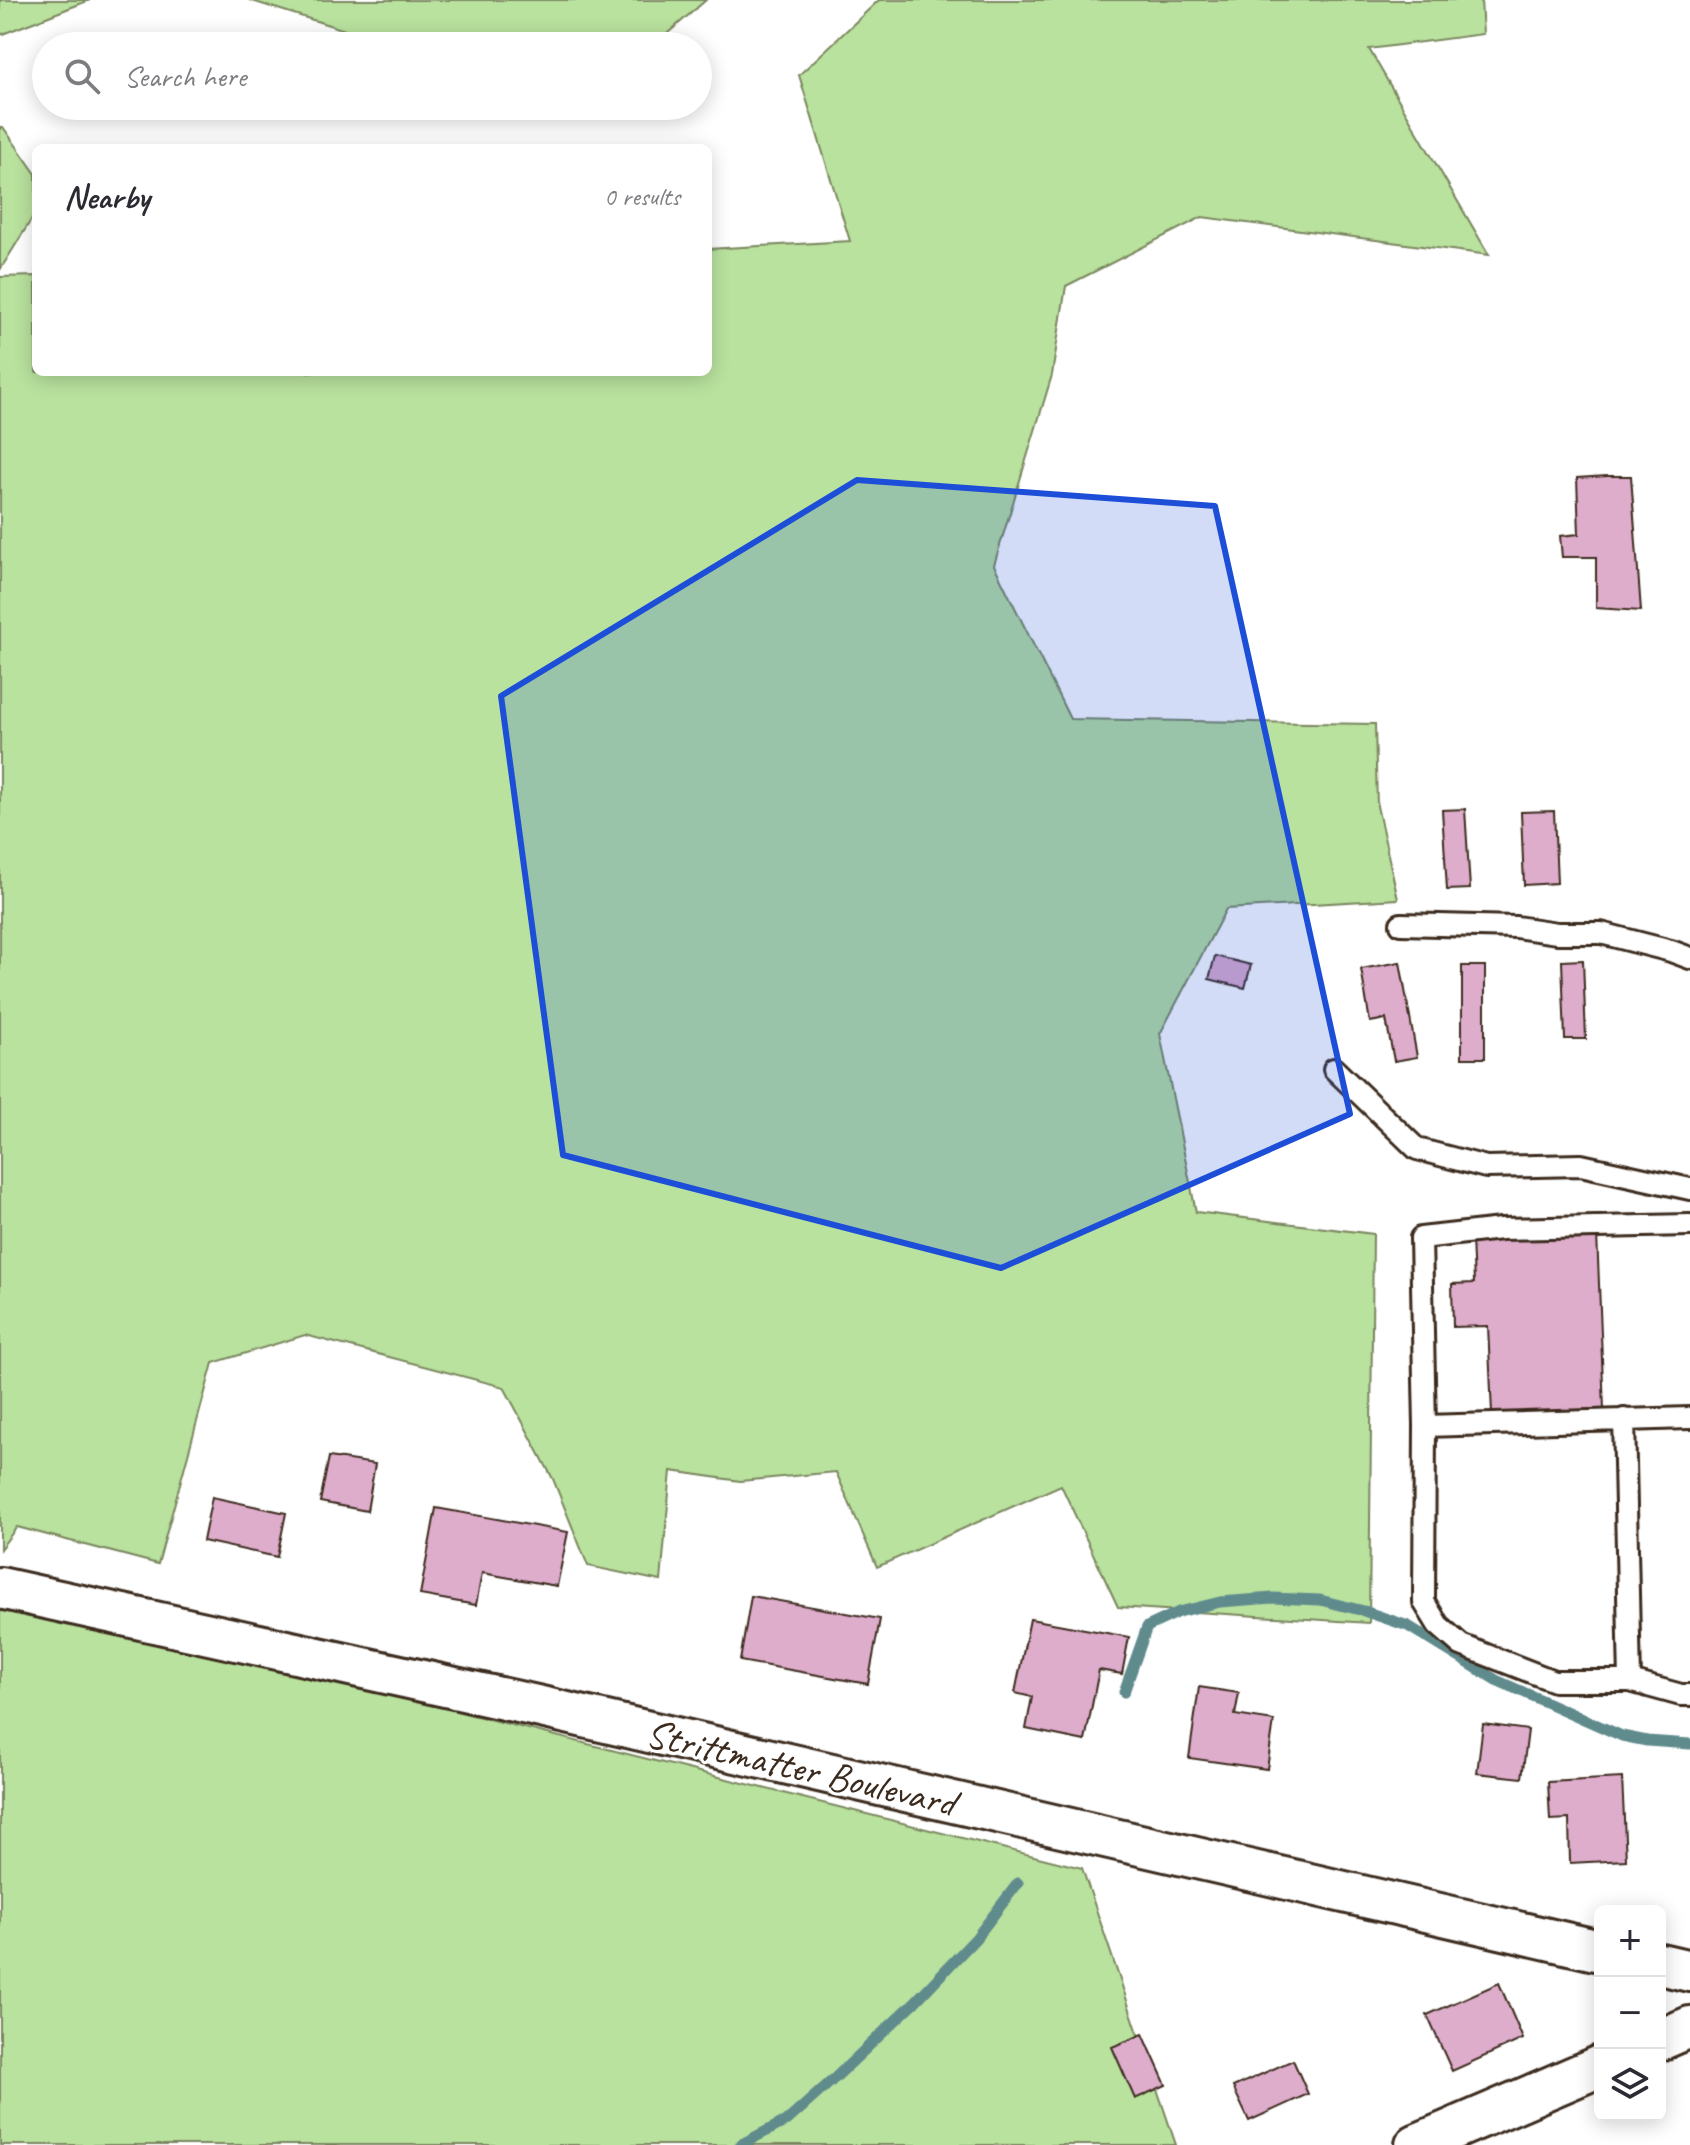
<!DOCTYPE html>
<meta charset="utf-8">
<style>
:root{--surface:#fff;--page:#f2f2f3;--text:#2b2b33;--muted:#7c7c81;--line:#e1e1e2}
body{margin:0;font-family:Caveat,sans-serif;background:var(--page);color:var(--text)}
.controls{position:absolute;right:24px;bottom:24px;display:grid;overflow:hidden;border-radius:12px;box-shadow:0 4px 20px #0003}
.controls button{width:72px;height:72px;display:grid;place-items:center;padding:0;border:0;border-bottom:2px solid var(--line);background:var(--surface);color:var(--text);font:40px sans-serif}
.list{margin:0;padding:0;list-style:none}
h2{display:flex;justify-content:space-between;align-items:center;height:104px;margin:0;padding:0 32px;font-size:34px}
h2 small{font-size:26px;font-weight:400;color:var(--muted)}
.icon{flex:none;width:44px;height:44px;fill:none;stroke:currentColor;stroke-width:2;stroke-linecap:round;stroke-linejoin:round}
.map{position:relative;flex:none;width:1690px;height:2145px;overflow:hidden}
.search{position:absolute;background:var(--surface);box-shadow:0 4px 20px #0003;left:32px;top:32px;width:680px;height:88px;display:flex;align-items:center;gap:20px;box-sizing:border-box;padding:0 28px;border-radius:44px;color:var(--muted);font-size:30px}
.panel{position:absolute;background:var(--surface);box-shadow:0 4px 20px #0003;left:32px;top:144px;width:680px;height:232px;border-radius:12px}
.map>svg:first-child{display:block}
</style>
<div class="map">
<svg width="1690" height="2145" viewBox="0 0 1690 2145">
<rect width="100%" height="100%" fill="#fff"/>
<filter id="ink" filterUnits="userSpaceOnUse"><feTurbulence type="fractalNoise" baseFrequency=".0125" numOctaves="2"/><feDisplacementMap in="SourceGraphic" scale="16" xChannelSelector="R" yChannelSelector="G"/><feConvolveMatrix kernelMatrix="1 2 1 2 8 2 1 2 1" color-interpolation-filters="sRGB"/></filter>
<g filter="url(#ink)">
<path fill="#b9e29e" stroke="#7a865e" stroke-width="2" d="M0 0H90L0 35Z
M249 0H706L653 46H396Z
M879 0H1481L1483 34 1369 49 1489 255 1202 217 1066 286 1052 375 994 565 1070 719 1375 724 1377 806 1398 899 1226 909 1160 1034 1196 1212 1373 1234 1369 1623 1118 1607 1061 1485 877 1567 836 1472 740 1481 671 1471 661 1581 588 1566 553 1479 504 1387 305 1335 213 1363 158 1564 17 1527 0 1549V277L36 276V372H708V249L850 241 799 75Z
M0 127H3L36 174V212L0 270Z
M0 1600 396 1696 1082 1868 1176 2145H0Z"/>
<g fill="none" stroke-linecap="round" stroke-linejoin="round">
<path stroke="#618b8d" stroke-width="11" d="M1124 1692 1147 1627 1179 1612 1220 1602 1273 1598 1320 1600 1364 1611 1408 1626 1496 1680 1622 1736 1647 1741 1690 1744
M740 2145 788 2120 836 2077 915 2002 976 1938 1018 1883"/>
</g>
<path fill="#dfadcc" stroke="#3b2a1e" stroke-width="2" d="M1608 476H1631L1641 611 1596 608V557H1562L1560 536 1579 534 1577 478Z
M1465 809 1470 889 1447 890 1442 810Z
M1554 811 1557 883 1524 885 1521 812Z
M1215 956 1251 965 1245 988 1209 979Z
M1583 960 1586 1039H1565L1562 961Z
M1400 962 1417 1057 1394 1061 1386 1019 1370 1022 1361 969Z
M1462 966H1485V1058H1462Z
M1597 1234 1604 1409 1492 1413 1488 1326 1453 1327 1452 1284 1474 1283 1472 1239Z
M329 1457 375 1464 367 1511 320 1502Z
M212 1497 286 1513 277 1557 203 1541Z
M436 1508 568 1532 557 1586 482 1573 476 1605 420 1595Z
M751 1596 880 1619 868 1684 740 1661Z
M1030 1619 1129 1637 1122 1674 1099 1670 1085 1741 1026 1729 1032 1697 1015 1693Z
M1199 1687 1239 1693 1235 1715 1274 1721 1267 1769 1189 1758Z
M1483 1724 1528 1730 1522 1778 1477 1773Z
M1622 1778 1626 1860 1570 1863 1569 1819 1550 1820 1548 1782Z
M1499 1983 1523 2039 1452 2071 1427 2015Z
M1143 2034 1166 2085 1135 2099 1112 2047Z
M1293 2060 1308 2094 1249 2121 1233 2087Z"/>
<g fill="none" stroke-linecap="round" stroke-linejoin="round">
<defs>
<path id="service" d="M1401 924 1516 927 1557 933H1601L1671 951 1690 958
M1334 1069 1417 1149 1486 1167 1581 1165 1690 1189
M1690 1225 1501 1229 1421 1238 1425 1426 1424 1602 1438 1625 1461 1645 1554 1681H1630L1681 1695H1690
M1624 1419 1630 1681
M1425 1426 1690 1418"/>
<path id="minor" d="M0 1588 541 1707 1600 1951
M1660 1964 1690 1971
M1660 2040 1690 2027
M1416 2145 1600 2066"/>
</defs>
<use href="#service" stroke="#3b2a1e" stroke-width="26"/>
<use href="#minor" stroke="#3b2a1e" stroke-width="46"/>
<use href="#service" stroke="#fff" stroke-width="20"/>
<use href="#minor" stroke="#fff" stroke-width="40"/>
</g>
</g>
<path fill="#1d4ed8" fill-opacity="0.2" stroke="#1d4ed8" stroke-width="6" stroke-linejoin="round" d="M857 480 1215 506 1350 1114 1001 1268 563 1155 501 696Z"/>
<g text-anchor="middle" stroke-width="6" stroke-linejoin="round" paint-order="stroke">
<g font-size="40" fill="#3b2a1e" stroke="#fff">
<text transform="translate(801 1767) rotate(13)" y="14">Strittmatter Boulevard</text>
</g>
</g>
</svg>
<div class="controls">
<button>+</button>
<button>−</button>
<button><svg class="icon" aria-label="layers" viewBox="0 0 24 24"><path d="M12 4l9 5-9 5-9-5zM3 14l9 5 9-5"/></svg></button>
</div>
<div class="search"><svg class="icon" aria-label="search" viewBox="0 0 24 24"><circle cx="10" cy="10" r="6"/><path d="M15 15l6 6"/></svg>Search here</div>
<section class="panel">
<h2>Nearby<small>0 results</small></h2>
<ul class="list">
</ul>
</section>
</div>
